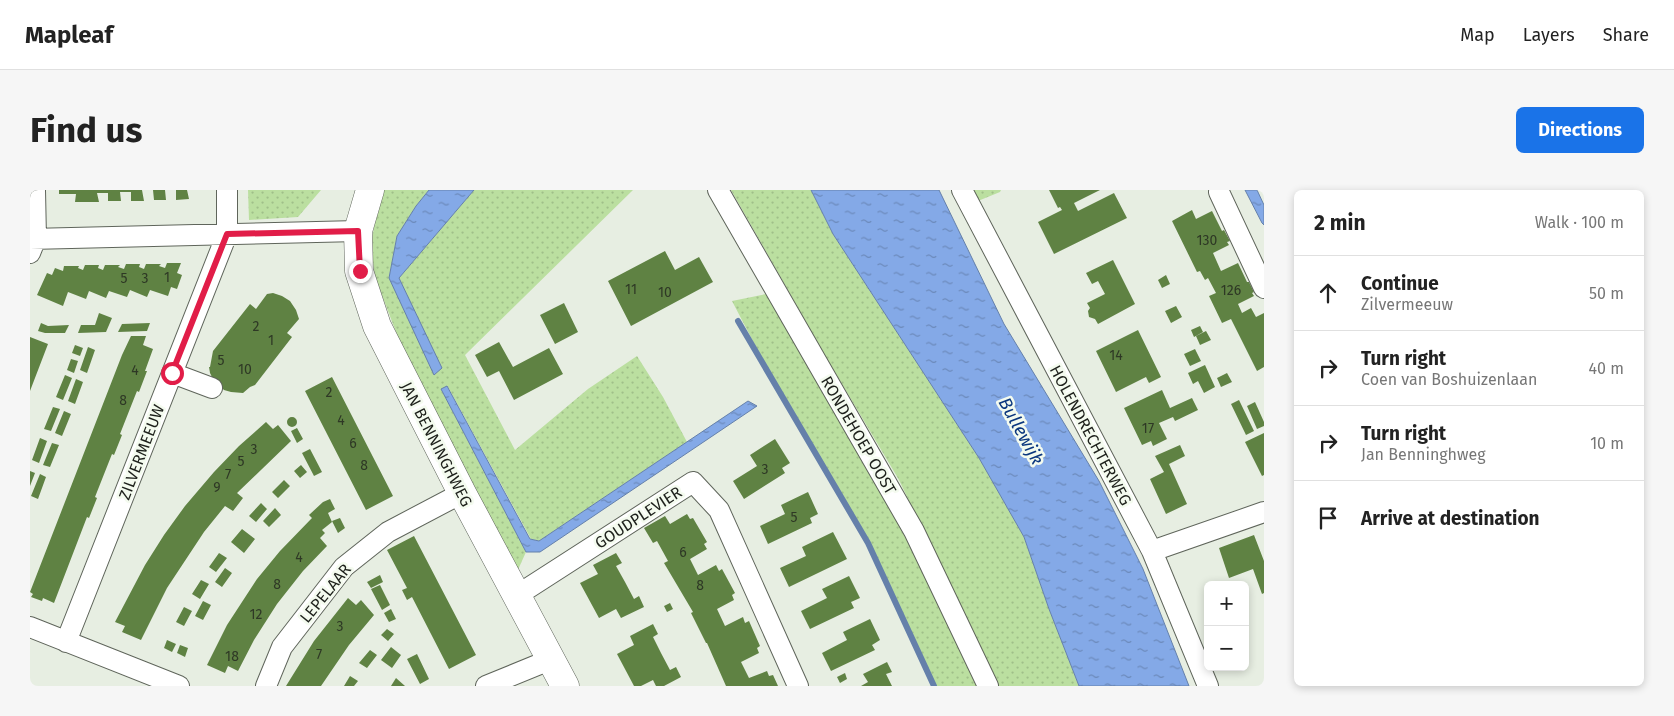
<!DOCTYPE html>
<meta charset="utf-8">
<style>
:root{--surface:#fff;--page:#f6f6f6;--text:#222;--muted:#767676;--line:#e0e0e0;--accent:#1a73e8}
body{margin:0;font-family:"Fira Sans",sans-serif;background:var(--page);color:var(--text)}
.controls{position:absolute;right:15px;bottom:15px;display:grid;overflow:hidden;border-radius:8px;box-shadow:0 2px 8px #0003}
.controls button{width:45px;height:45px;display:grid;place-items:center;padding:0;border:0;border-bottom:1px solid var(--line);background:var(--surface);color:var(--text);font:25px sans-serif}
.stop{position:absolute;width:15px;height:15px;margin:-11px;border:4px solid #e11d48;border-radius:50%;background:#fff}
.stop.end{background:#e11d48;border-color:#fff;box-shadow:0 1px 5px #0008}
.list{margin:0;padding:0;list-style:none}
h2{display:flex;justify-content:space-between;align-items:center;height:65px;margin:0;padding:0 20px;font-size:21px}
h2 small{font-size:16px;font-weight:400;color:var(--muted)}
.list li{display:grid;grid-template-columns:32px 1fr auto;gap:15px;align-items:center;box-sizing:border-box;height:75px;padding:0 20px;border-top:1px solid var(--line)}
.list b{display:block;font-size:19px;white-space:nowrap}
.list p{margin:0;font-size:16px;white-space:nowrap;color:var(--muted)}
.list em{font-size:16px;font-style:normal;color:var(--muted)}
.icon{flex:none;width:28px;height:28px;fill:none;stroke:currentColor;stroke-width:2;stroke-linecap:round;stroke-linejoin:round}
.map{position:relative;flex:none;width:1234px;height:496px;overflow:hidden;border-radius:8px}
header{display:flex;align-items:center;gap:30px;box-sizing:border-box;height:70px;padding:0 25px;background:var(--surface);border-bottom:1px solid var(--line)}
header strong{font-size:24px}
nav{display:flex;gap:28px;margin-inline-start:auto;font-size:18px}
.intro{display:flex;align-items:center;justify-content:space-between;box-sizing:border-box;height:120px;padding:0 30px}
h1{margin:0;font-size:35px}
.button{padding:12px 22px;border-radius:8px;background:var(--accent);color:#fff;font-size:18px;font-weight:700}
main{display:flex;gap:30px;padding:0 30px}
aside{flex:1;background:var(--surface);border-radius:8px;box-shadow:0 2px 8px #0003}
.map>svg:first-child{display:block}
</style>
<header>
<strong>Mapleaf</strong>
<nav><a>Map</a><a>Layers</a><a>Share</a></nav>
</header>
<div class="intro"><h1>Find us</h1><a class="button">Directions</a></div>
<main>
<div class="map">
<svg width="1234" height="496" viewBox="0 0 1234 496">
<defs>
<pattern id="grass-dots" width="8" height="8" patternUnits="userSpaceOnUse" patternTransform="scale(1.25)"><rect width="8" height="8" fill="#bbdfa0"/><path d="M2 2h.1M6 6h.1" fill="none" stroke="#a0bf89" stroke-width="1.8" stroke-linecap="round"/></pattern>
<pattern id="water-ripples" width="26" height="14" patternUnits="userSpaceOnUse" patternTransform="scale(1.25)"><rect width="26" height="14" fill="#84a9e7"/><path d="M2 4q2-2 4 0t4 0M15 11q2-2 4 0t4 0" fill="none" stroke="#6b89ba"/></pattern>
</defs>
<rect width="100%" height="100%" fill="#e7eee2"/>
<path fill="url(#grass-dots)" d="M218 0H291L268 27 219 30Z
M354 0H399L386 16 367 46 359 88 411 178 369 88 444 0H603L435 165 485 260 558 199 607 166 633 207 657 252 509 351 501 349 418 197 411 199 496 362 487 382 379 176 345 87 341 56 345 31Z
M701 0H781L803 44 949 268 994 347 1019 419 1049 496H968L869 290 796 167Z
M938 0H971L970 2 943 13Z
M736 104 874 343 947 496H906L838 353 748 199 702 111Z"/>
<path fill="url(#water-ripples)" stroke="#6580aa" d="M399 0H444L369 88 412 178 404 185 359 88 367 46 386 16Z
M781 0H909L974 134 1069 291 1113 379 1159 496H1049L1019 419 994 347 949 268 803 44Z
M1215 0H1227L1234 15V35L1232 33Z
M417 196 500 349 509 351 718 211 727 216 510 362H496L411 199Z"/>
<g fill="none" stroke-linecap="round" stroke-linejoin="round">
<path stroke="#6580aa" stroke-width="6" d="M708 131 838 353 904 496"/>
</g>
<path fill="#5f8243" d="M29 0H112L114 11H101V2H90L91 11H78V3H67L69 12H45L46 4H29Z
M123 0H135L136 10H124Z
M146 0H157L159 9 146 10Z
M1019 0H1070L1044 13 1048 21 1084 3 1097 28 1024 64 1008 32 1032 20 1030 17 1028 18Z
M1162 20 1166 29 1182 21 1192 41 1194 40 1200 51 1197 52 1199 55 1183 63 1191 81 1208 73 1217 92H1219L1224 102 1222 103 1224 106 1208 114 1212 123 1221 118 1226 127 1234 123V177L1227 181 1201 129 1192 133 1179 106 1186 103 1178 88 1175 90 1170 81 1167 82 1142 31Z
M635 61 645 80 669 67 683 92 601 136 578 91Z
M1083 70 1105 114 1068 134 1065 129 1059 127 1058 121 1060 118 1057 113 1075 104 1068 91 1062 94 1056 83Z
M137 73H151L147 83 152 85 147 99 141 97 138 106 120 100 117 107 100 100 97 107 79 101 76 108 59 101 56 109 38 102 33 116 7 105 17 83 22 85 25 78 33 81 34 76H49L48 78 53 80 55 75H69L68 78 73 80 75 75H90L88 77 94 79 96 74H110L109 77 114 79 116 74H131L129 76 135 78Z
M1136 85 1140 94 1132 98 1128 90Z
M243 103 252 106 260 111 266 120 269 129 257 143 262 147 225 195 220 197 213 203 201 202 194 200 183 189 180 183 179 177H180L183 161 220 114 226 119 237 104Z
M534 113 548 142 525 154 510 125Z
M1146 116 1152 127 1141 133 1135 121Z
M69 123 82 128 76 142 48 143 51 135H65Z
M11 133 18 136 39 135 35 143H15L8 141Z
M120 133 117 141 88 142 92 134Z
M1170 136 1173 142 1164 147 1161 140Z
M1108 140 1131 187 1119 193 1116 187 1086 202 1066 161Z
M1176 141 1181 150 1170 155 1166 146Z
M101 146H116L113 155 123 159 115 181H117L109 202 107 201 105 206 90 244 92 245 84 265 82 264 65 307 67 308 59 328 57 327 24 413 13 408 12 411 1 407 3 404 0 402 92 165Z
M0 147 18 154 0 201Z
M469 152 483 177 519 158 533 184 484 210 469 181 457 187 445 165Z
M45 155 53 158 50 166 42 163Z
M58 157 65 160 57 183 50 180Z
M1165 159 1171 171 1160 176 1154 164Z
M41 169 48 171 44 183 37 180Z
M1175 175 1185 197 1174 203 1168 191 1163 194 1158 183Z
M1197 183 1202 192 1191 197 1187 188Z
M35 185 42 188 33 210 26 207Z
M302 187 363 306 336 320 275 201Z
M46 189 53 192 45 214 38 211Z
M1132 200 1140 218 1162 208 1168 220 1145 231 1143 227 1129 233 1137 249 1123 256 1121 251 1112 255 1094 218Z
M1209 210 1224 241 1216 245 1201 214Z
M1225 212 1234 232V236L1227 239 1217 216Z
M23 217 30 219 21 241 14 239Z
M34 221 41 224 32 246 25 243Z
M257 232a5 5 0 1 1 10 0a5 5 0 1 1-10 0Z
M236 232 243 239 248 235 261 251 207 303 213 308 203 321 195 316 174 342 137 398 111 450 92 442 95 436 85 432 115 375 134 345 155 316 184 282 209 256Z
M267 238 273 249 267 253 261 241Z
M1234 243V285L1232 286 1215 252Z
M10 248 17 251 9 273 2 270Z
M745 249 760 273 752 278 755 283 714 309 703 291 727 276 720 265Z
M22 253 29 255 20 277 13 275Z
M1150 255 1155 266 1139 274 1157 314 1136 324 1120 289 1134 282 1125 266Z
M280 259 292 282 284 286 272 263Z
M271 275 277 282 270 288 264 281Z
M0 281 5 283 0 296Z
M10 284 16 287 8 309 1 306Z
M254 290 260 296 248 308 242 302Z
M778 302 788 324 780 328 782 333 738 354 730 336 755 324 751 315Z
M300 309 305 319 298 323 302 332 292 340 295 343 290 348 297 356 273 381 247 414 224 450 208 481 198 476 195 483 177 475 197 435 227 389 250 361 282 328 279 325 293 312Z
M231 313 237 319 226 332 219 326Z
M245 318 251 325 239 337 233 331Z
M657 324 660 329 663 328 677 352 674 354 677 359 660 369 668 385 686 375 689 381 692 379 705 403 702 405 704 410 687 419 695 436 713 427 715 433 719 431 730 456 727 458 729 463 711 472 719 488 737 481 739 486 743 485 748 496H696L677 453H676L661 423 663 422 634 373 638 371 627 351 623 353 614 338 635 326 640 334Z
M310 328 315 338 308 343 302 331Z
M212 339 225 349 214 363 201 352Z
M803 342 817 369 759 397 750 378 776 366 772 357Z
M1224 345 1234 371V403L1232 404 1223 379 1199 388 1189 358Z
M384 346 446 465 419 479 382 407 377 410 372 400 377 398 357 360Z
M189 363 197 368 186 382 179 377Z
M586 363 592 373 586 376 595 392 604 409 609 406 614 417 591 428 586 419 569 428 550 393 568 384 563 375Z
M195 378 202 383 192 397 185 392Z
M350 385 353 392 341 398 337 392Z
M819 386 830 408 821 412 824 418 780 439 771 421 797 408 792 399Z
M171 390 179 394 170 409 162 404Z
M350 395 360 415 352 420 341 399Z
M318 408 326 415 331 410 344 425 319 455 291 496H256L284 451Z
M173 411 181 415 173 430 165 426Z
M640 413 643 419 637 422 634 416Z
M154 417 162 421 154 436 146 432Z
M361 419 366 429 359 432 354 423Z
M840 429 850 450 842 455 845 460 801 481 792 463 817 450 813 442Z
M623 434 628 444 623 447 631 463 640 480 646 477 651 487 634 496H626L623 490 611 496H604L587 464 604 455 600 446Z
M357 439 364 444 358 451 351 445Z
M137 450 146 454 142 462 134 458Z
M150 455 158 458 155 467 147 463Z
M361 457 371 465 362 478 351 470Z
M340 460 347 465 337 478 329 473Z
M387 464 399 489 390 494 377 469Z
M857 472 862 482 856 484 862 496H831L838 492 833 484Z
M815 483 817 489 810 493 807 487Z
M320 486 328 491 324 496H314Z
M366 488 375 496H361Z"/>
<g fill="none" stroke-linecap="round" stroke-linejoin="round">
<defs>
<path id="street" d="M688 0 884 341 958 496
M932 0 1122 361 1178 496
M1189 2 1234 98
M0 49 328 41
M0 63 6 48 5 0
M142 183 182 198
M1122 361 1234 322
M486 406 663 292 689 320 768 496
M0 437 149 496
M36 452 197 44V0
M236 496 252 457 314 377 358 342 432 303
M456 496 522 469"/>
<path id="secondary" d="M340 0 328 41 329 81 347 136 432 303 535 496"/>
</defs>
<use href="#street" stroke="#5f655b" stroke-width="22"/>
<use href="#secondary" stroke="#5f655b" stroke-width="29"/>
<use href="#street" stroke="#fff" stroke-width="20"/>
<use href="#secondary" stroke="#fff" stroke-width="28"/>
</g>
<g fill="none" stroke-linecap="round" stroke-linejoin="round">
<path stroke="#e11d48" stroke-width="6" d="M142 183 197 44 328 41 330 81"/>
</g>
<g text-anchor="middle" stroke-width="5" stroke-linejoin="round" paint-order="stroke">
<g font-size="14" fill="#2e3825">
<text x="1177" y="55">130</text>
<text x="137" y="92">1</text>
<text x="94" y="93">5</text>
<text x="115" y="93">3</text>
<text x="601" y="104">11</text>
<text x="1201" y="105">126</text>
<text x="635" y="107">10</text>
<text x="226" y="141">2</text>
<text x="241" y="155">1</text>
<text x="1086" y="170">14</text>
<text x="191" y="175">5</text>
<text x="215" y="184">10</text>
<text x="105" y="185">4</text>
<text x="299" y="207">2</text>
<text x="93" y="215">8</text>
<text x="311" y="235">4</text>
<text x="1118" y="243">17</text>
<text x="323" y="258">6</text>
<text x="224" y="264">3</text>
<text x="211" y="276">5</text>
<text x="334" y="280">8</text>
<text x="735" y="284">3</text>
<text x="198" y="289">7</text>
<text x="187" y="302">9</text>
<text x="764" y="332">5</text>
<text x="653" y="367">6</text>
<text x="269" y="372">4</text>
<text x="247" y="399">8</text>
<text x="670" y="400">8</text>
<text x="226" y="429">12</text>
<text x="310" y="441">3</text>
<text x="289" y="469">7</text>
<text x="202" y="471">18</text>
</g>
<g font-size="16" fill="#1d201b" stroke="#f4fbef">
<text transform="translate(829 245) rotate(60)" y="6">RONDEHOEP OOST</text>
<text transform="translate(1061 245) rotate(62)" y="6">HOLENDRECHTERWEG</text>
<text transform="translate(407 254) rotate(63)" y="6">JAN BENNINGHWEG</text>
<text transform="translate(111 262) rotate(-69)" y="6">ZILVERMEEUW</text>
<text transform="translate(608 327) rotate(-33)" y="6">GOUDPLEVIER</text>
<text transform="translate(295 403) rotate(-51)" y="6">LEPELAAR</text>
</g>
<g font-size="18" font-style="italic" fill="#0b377e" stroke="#f4fbef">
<text transform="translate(991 241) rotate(61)" y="6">Bullewijk</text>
</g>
</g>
</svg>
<div class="controls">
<button>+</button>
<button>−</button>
</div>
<div class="stop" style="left:142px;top:183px"></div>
<div class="stop end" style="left:330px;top:81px"></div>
</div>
<aside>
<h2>2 min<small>Walk · 100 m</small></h2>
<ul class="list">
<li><svg class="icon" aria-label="ahead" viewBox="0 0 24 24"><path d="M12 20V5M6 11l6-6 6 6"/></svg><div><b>Continue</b><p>Zilvermeeuw</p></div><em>50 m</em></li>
<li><svg class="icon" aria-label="right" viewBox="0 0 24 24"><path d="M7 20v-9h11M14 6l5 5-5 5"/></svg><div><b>Turn right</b><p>Coen van Boshuizenlaan</p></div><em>40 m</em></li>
<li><svg class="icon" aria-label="right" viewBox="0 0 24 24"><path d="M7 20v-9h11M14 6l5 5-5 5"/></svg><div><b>Turn right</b><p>Jan Benninghweg</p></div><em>10 m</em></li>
<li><svg class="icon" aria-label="arrive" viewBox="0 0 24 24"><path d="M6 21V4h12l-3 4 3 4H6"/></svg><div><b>Arrive at destination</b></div></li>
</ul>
</aside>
</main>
